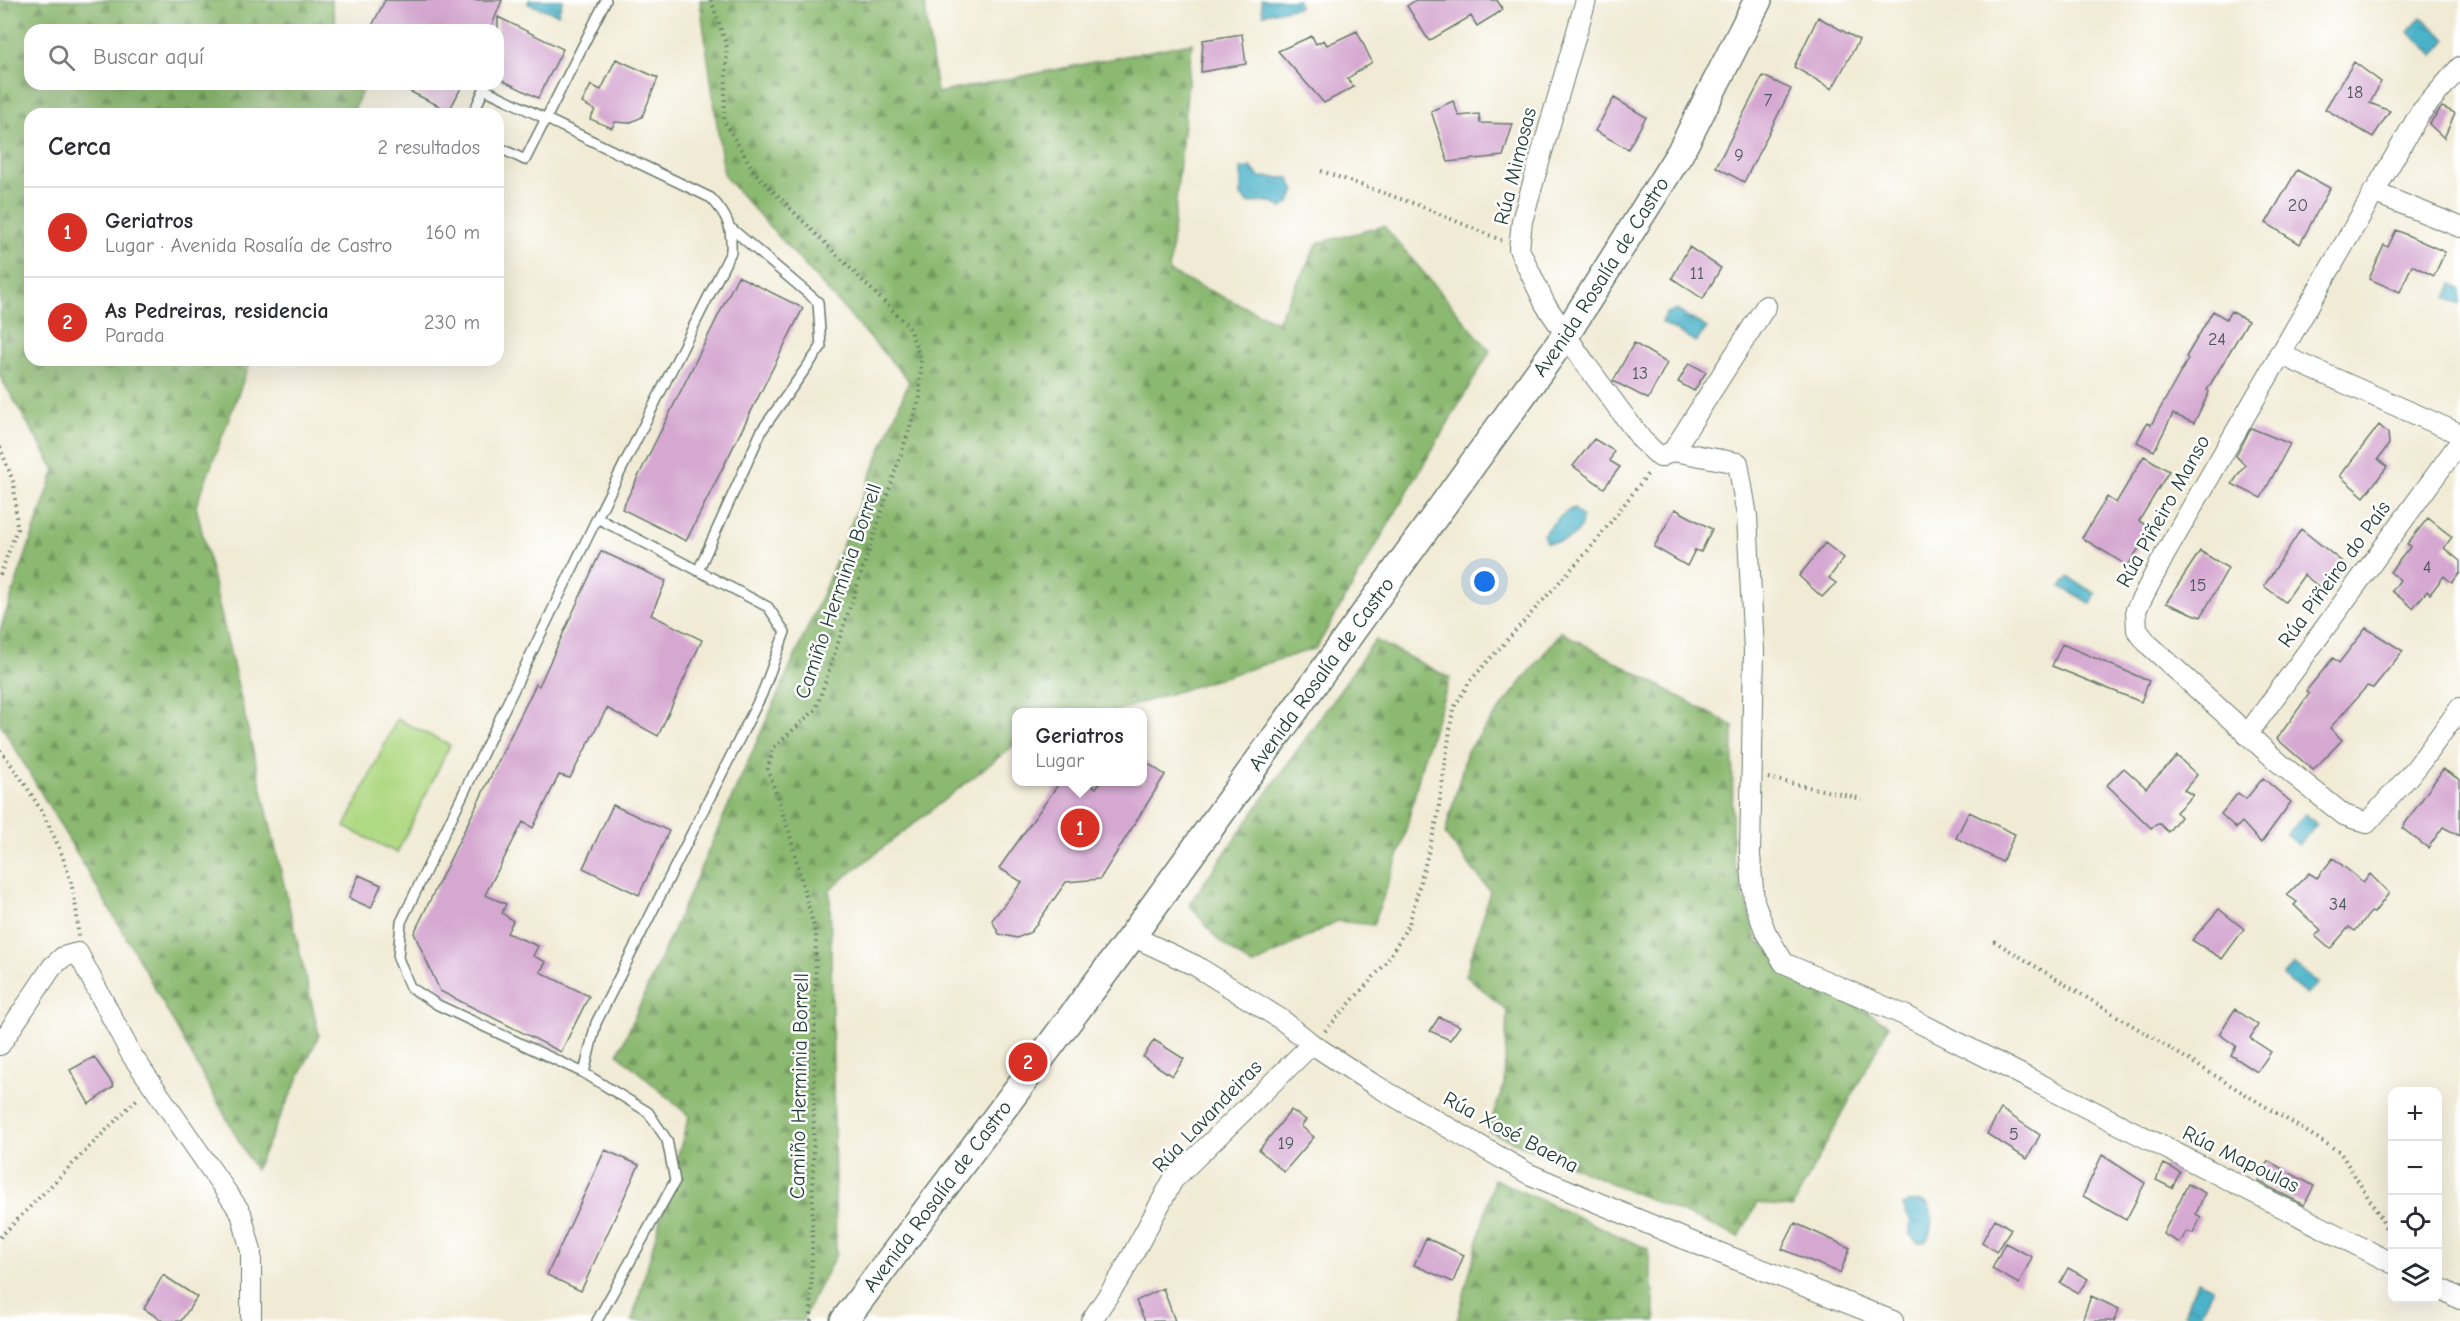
<!DOCTYPE html>
<html lang="es">
<meta charset="utf-8">
<style>
:root{--surface:#fff;--page:#f2f2f3;--text:#2b2b33;--muted:#7c7c81;--line:#e1e1e2;--accent:#d93025}
body{margin:0;font-family:"Comic Neue",sans-serif;background:var(--page);color:var(--text)}
.controls{position:absolute;right:18px;bottom:18px;display:grid;overflow:hidden;border-radius:12px;box-shadow:0 6px 24px #0002}
.controls button{width:54px;height:54px;display:grid;place-items:center;padding:0;border:0;border-bottom:2px solid var(--line);background:var(--surface);color:var(--text);font:30px sans-serif}
.you{position:absolute;left:1485px;top:582px;width:21px;height:21px;margin:-15px;border:4px solid #fff;border-radius:50%;background:#1a73e8;box-shadow:0 0 0 9px #1a73e833}
.badge{display:grid;place-items:center;width:39px;height:39px;border-radius:50%;background:var(--accent);color:#fff;font-size:20px;font-weight:700}
.pin{position:absolute;translate:-50% -50%;border:3px solid #fff;box-shadow:0 2px 6px #0006}
.popup{position:absolute;left:1012px;top:708px;width:135px;height:78px;box-sizing:border-box;display:grid;place-content:center;border-radius:12px;background:var(--surface);filter:drop-shadow(0 2px 4px #0005);font-size:20px;white-space:nowrap;color:var(--muted)}
.popup b{font-size:22px;color:var(--text)}
.popup::after{content:'';position:absolute;left:50%;top:100%;margin-left:-12px;border:12px solid transparent;border-top-color:var(--surface)}
.list{margin:0;padding:0;list-style:none}
h2{display:flex;justify-content:space-between;align-items:center;height:78px;margin:0;padding:0 24px;font-size:26px}
h2 small{font-size:20px;font-weight:400;color:var(--muted)}
.list li{display:grid;grid-template-columns:39px 1fr auto;gap:18px;align-items:center;box-sizing:border-box;height:90px;padding:0 24px;border-top:2px solid var(--line)}
.list b{display:block;font-size:22px;white-space:nowrap}
.list p{margin:0;font-size:20px;white-space:nowrap;color:var(--muted)}
.list em{font-size:20px;font-style:normal;color:var(--muted)}
.icon{flex:none;width:33px;height:33px;fill:none;stroke:currentColor;stroke-width:2;stroke-linecap:round;stroke-linejoin:round}
.map{position:relative;flex:none;width:2460px;height:1321px;overflow:hidden}
.search{position:absolute;background:var(--surface);box-shadow:0 6px 24px #0002;left:24px;top:24px;width:480px;height:66px;display:flex;align-items:center;gap:15px;box-sizing:border-box;padding:0 21px;border-radius:18px;color:var(--muted);font-size:22px}
.panel{position:absolute;background:var(--surface);box-shadow:0 6px 24px #0002;left:24px;top:108px;width:480px;height:258px;border-radius:18px}
.map>svg:first-child{display:block}
</style>
<div class="map">
<svg width="2460" height="1321" viewBox="0 0 2460 1321">
<defs>
<pattern id="forest-firs" width="22" height="20" patternUnits="userSpaceOnUse" patternTransform="scale(1.5)"><rect width="22" height="20" fill="#8cb971"/><path d="M5 1l3.5 6h-7zM16 11l3.5 6h-7z" fill="#72985e"/></pattern>
<pattern id="water-ripples" width="26" height="14" patternUnits="userSpaceOnUse" patternTransform="scale(1.5)"><rect width="26" height="14" fill="#4bb3c9"/><path d="M2 4q2-2 4 0t4 0M15 11q2-2 4 0t4 0" fill="none" stroke="#3e93a4"/></pattern>
</defs>
<rect width="100%" height="100%" fill="#fff"/>
<filter id="ink" filterUnits="userSpaceOnUse"><feTurbulence type="fractalNoise" baseFrequency=".0167" numOctaves="2"/><feDisplacementMap in="SourceGraphic" scale="12" xChannelSelector="R" yChannelSelector="G"/><feConvolveMatrix kernelMatrix="1 2 1 2 8 2 1 2 1" color-interpolation-filters="sRGB"/></filter>
<filter id="wash" filterUnits="userSpaceOnUse"><feTurbulence type="fractalNoise" baseFrequency=".008" numOctaves="4" result="noise"/><feDisplacementMap in="SourceGraphic" scale="24" xChannelSelector="R" yChannelSelector="G"/><feGaussianBlur stdDeviation="1.35" result="paint"/><feColorMatrix in="noise" values="0 0 0 0 0 0 0 0 0 0 0 0 0 0 0 0 0 1.4 0 .05"/><feComposite in="paint" operator="in"/></filter>
<g filter="url(#wash)">
<rect width="100%" height="100%" fill="#f1ebd5"/>
<path fill="#b0d983" stroke="#688b5c" stroke-width="1.5" d="M397 719 450 745 397 853 345 827Z"/>
<path fill="url(#forest-firs)" stroke="#567b52" stroke-width="1.5" d="M0 0H331L337 30H30V84H362L364 86 352 114H30V360H251L196 506 319 1035 255 1170 132 947 0 723V630L55 470 0 376Z
M700 0H924L937 93 1192 43 1169 272 1277 322 1318 243 1384 226 1490 351 1316 648 1112 712H1017V743L830 889 836 1254 802 1321H632L689 1116 618 1054 823 593 909 381 724 176Z
M1561 632 1733 726 1732 855 1757 942 1889 1026 1792 1208 1757 1203 1739 1237 1488 1131 1504 1084 1507 1011 1466 975 1490 891 1445 834 1467 751Z
M1375 640 1450 678 1423 760 1402 846 1373 925 1337 921 1252 966 1216 938 1189 904Z
M1494 1179 1648 1249 1656 1321H1457Z"/>
<path fill="url(#water-ripples)" stroke="#35787e" stroke-width="1.5" d="M529 0H563L558 14 528 4Z
M1261 0H1298L1299 7 1263 14Z
M2421 17 2447 39 2434 55 2408 32Z
M1251 167 1259 177 1289 178 1295 191 1290 202 1282 208 1272 202 1248 203 1241 196V169Z
M2452 284 2460 288V304L2446 298Z
M1676 310 1707 328 1696 342 1662 323 1666 313Z
M1574 508 1582 517C1583 537 1563 544 1546 542L1543 535C1547 528 1566 510 1574 508Z
M2068 577 2096 594 2091 604 2061 587Z
M2306 814 2317 825 2298 845 2286 834Z
M2294 965 2319 983 2306 995 2283 976Z
M1908 1202C1912 1202 1919 1201 1923 1202 1936 1204 1932 1232 1926 1241L1918 1243 1910 1235V1221L1903 1206Z
M2198 1281 2213 1288 2197 1320 2184 1313Z"/>
<g id="blocks">
<path fill="#d5a8d1" d="M385 0H502L490 30H370Z
M1416 0H1497L1503 10 1477 26 1471 16 1429 41 1407 6Z
M498 17 563 49 538 98 498 78Z
M1818 17 1859 40 1832 89 1794 67Z
M1357 31 1372 62 1347 79 1354 87 1324 103 1278 51 1312 36 1316 44 1324 40 1327 45Z
M1242 34 1246 64 1201 72 1203 40Z
M616 59 658 78 642 117 629 123 615 122 612 128 590 119 595 110 582 103 591 85 601 90Z
M2354 62 2381 82 2370 103 2390 111 2373 137 2325 109Z
M1763 76 1791 89 1744 182 1716 167Z
M395 84H463L449 111Z
M1614 98 1646 117 1628 149 1595 131Z
M1453 101 1459 116 1479 114 1480 123 1513 124 1503 156 1448 162 1431 111Z
M2442 107 2455 113 2444 138 2429 124Z
M2297 170 2330 188 2300 244 2266 223Z
M2396 230 2445 252 2434 276 2412 265 2400 292 2369 279 2384 245 2388 247Z
M1689 247 1721 268 1703 299 1672 278Z
M738 276 803 308 686 541 622 509Z
M2213 311 2226 319 2231 311 2248 321 2207 390 2209 392 2194 423 2173 414 2154 451 2137 442 2147 423 2151 425 2188 359 2186 357Z
M1634 343 1667 363 1648 399 1613 381Z
M1689 363 1706 372 1694 391 1678 382Z
M2379 425 2388 433 2389 444 2378 459 2387 467 2364 497 2340 476Z
M2251 428 2290 444 2261 498 2232 484 2245 465 2236 456Z
M1594 439 1614 451 1610 461 1620 467 1604 488 1573 466Z
M2144 456 2169 471 2139 521 2151 528 2128 566 2082 538 2107 497 2116 503Z
M1675 509 1712 529 1701 552 1695 550 1687 566 1654 547Z
M2428 518 2452 537 2444 548 2460 561V573L2452 583 2444 576 2430 594 2427 591 2413 608 2392 591 2400 580 2390 572 2411 546 2407 544Z
M2301 529 2346 565 2326 592 2304 575 2285 602 2264 586Z
M1825 543 1844 558 1829 578 1836 583 1822 597 1799 576Z
M601 551 666 581 651 615 702 640 658 736 607 708 570 778 559 775 533 828 523 822 485 895 506 904 502 913 513 921 507 933 538 946 533 956 546 962 540 972 589 996 561 1052 440 991 414 933 536 684 539 686Z
M2200 551 2228 568 2201 617 2166 603Z
M2366 628 2403 651 2373 688 2367 686 2330 728 2342 740 2313 770 2277 739 2309 694 2306 691 2333 658 2339 663Z
M2062 644 2149 681 2141 702 2052 666Z
M2177 756 2197 775 2184 790 2193 795 2176 812 2180 817 2168 832 2159 823 2151 828 2107 785 2124 768 2146 788Z
M1143 760 1165 775 1100 879 1066 882 1031 932 1017 938 999 934 992 920 1022 882 999 868 1060 782H1085L1096 788 1101 782H1143Z
M2443 769 2460 780V836L2443 827 2428 848 2402 828Z
M2263 778 2291 802 2261 843 2242 822 2236 828 2221 814 2238 793 2246 799Z
M613 805 669 831 639 895 583 868Z
M1969 812 2015 834 2002 862 1956 838Z
M2333 858 2363 882 2370 874 2389 893 2374 913 2371 912 2355 931 2349 927 2330 949 2315 936 2321 931 2294 905 2297 902 2287 895 2309 873 2317 878Z
M359 875 381 885 371 908 349 898Z
M2219 909 2244 929 2222 959 2192 940Z
M2235 1009 2258 1025 2250 1038 2271 1052 2257 1072 2231 1055 2236 1046 2219 1034Z
M1439 1017 1460 1026 1450 1040 1430 1031Z
M1154 1040 1184 1059 1172 1076 1143 1057Z
M94 1057 114 1086 89 1104 70 1070Z
M2001 1109 2040 1135 2027 1159 1987 1134Z
M1291 1110 1306 1120 1301 1126 1314 1137 1284 1172 1259 1150Z
M605 1150 639 1165 581 1291 547 1275Z
M2102 1155 2145 1183 2126 1220 2083 1196Z
M2268 1161 2314 1186 2304 1205 2258 1181Z
M2164 1164 2180 1172 2172 1188 2156 1180Z
M2188 1184 2205 1193 2196 1214 2201 1217 2193 1233 2187 1231 2180 1243 2163 1234Z
M1995 1219 2011 1229 1996 1252 1982 1242Z
M1795 1223 1850 1248 1840 1273 1782 1249Z
M1426 1238 1464 1255 1453 1282 1414 1265Z
M2005 1243 2032 1257 2019 1284 1992 1269Z
M2068 1268 2088 1279 2078 1293 2060 1283Z
M163 1275 197 1297 181 1321H163L144 1309Z
M1163 1288 1175 1321H1145L1136 1301Z
M2091 1296 2119 1309 2114 1321H2082Z"/>
</g>
</g>
<g filter="url(#ink)">
<use href="#blocks" fill-opacity="0" stroke="#687a6c" stroke-width="1.5"/>
<g fill="none" stroke-linecap="round" stroke-linejoin="round">
<defs>
<path id="lane" d="M473 114 484 89 711 198C728 216 732 227 731 252L597 518
M498 147 525 160 606 0
M698 571 762 430 821 347 818 302 732 229
M584 1073 596 1023 762 694 785 632 768 607 597 518 401 922 398 958 410 987 438 1005 584 1073 648 1112 667 1140 675 1181 597 1321"/>
<path id="street" d="M1586 0 1522 221 1519 249 1545 304 1587 366 1642 440 1660 457 1673 451 1738 463 1747 516 1754 651 1750 855 1754 901 1766 933 1784 963 1904 1015 2392 1263
M2460 67 2420 113 2165 554 2136 610 2137 630 2148 644 2278 762 2344 815 2367 823 2417 767 2460 708
M2373 192 2460 227
M2279 354 2460 434
M1673 451 1766 306
M2247 735 2460 442
M1132 936 1196 966 1282 1020 1312 1044 1373 1084 1529 1174 1692 1242 1893 1321
M0 1045 52 967 63 957 78 953 131 1054 241 1213 251 1251V1321
M2438 1287 2460 1299
M1091 1321 1121 1276 1173 1180 1312 1044"/>
<g id="secondary">
<path id="s1" d="M844 1321 1132 936 1565 336 1680 153 1758 0"/>
</g>
</defs>
<use href="#lane" stroke="#687a6c" stroke-width="12"/>
<use href="#street" stroke="#687a6c" stroke-width="22"/>
<use href="#secondary" stroke="#687a6c" stroke-width="30"/>
<path stroke="#687a6c" stroke-width="4" stroke-dasharray="1.5 4.5" stroke-linecap="butt" d="M711 0 727 47 724 121 755 173 908 326 921 359 920 397 816 709 773 748 768 769 789 832 816 935 811 1321
M1321 171 1418 205 1503 241
M0 447 14 484 17 529 0 575
M0 750C41 802 78 868 78 936
M1768 778 1862 799
M1994 941 2340 1152 2381 1218 2391 1240
M1325 1031 1386 963 1409 924 1437 820 1453 709 1470 681 1593 545 1649 472
M0 1237 139 1097"/>
<use href="#lane" stroke="#fff" stroke-width="9"/>
<use href="#street" stroke="#fff" stroke-width="20"/>
<use href="#secondary" stroke="#fff" stroke-width="27"/>
</g>
</g>
<g text-anchor="middle" stroke-width="5" stroke-linejoin="round" paint-order="stroke">
<g font-size="18" fill="#4c585b">
<text x="2355" y="98">18</text>
<text x="1768" y="106">7</text>
<text x="1739" y="161">9</text>
<text x="2298" y="211">20</text>
<text x="1697" y="279">11</text>
<text x="2217" y="345">24</text>
<text x="1640" y="379">13</text>
<text x="2427" y="573">4</text>
<text x="2198" y="591">15</text>
<text x="2338" y="910">34</text>
<text x="2014" y="1140">5</text>
<text x="1286" y="1149">19</text>
</g>
<g font-size="21" fill="#1f3d34" stroke="#fff">
<text transform="translate(1515 166) rotate(-76)" y="7">Rúa Mimosas</text>
<text dy="7" stroke="none"><textPath href="#s1" startOffset="1290">Avenida Rosalía de Castro</textPath></text>
<text transform="translate(2163 511) rotate(-61)" y="7">Rúa Piñeiro Manso</text>
<text transform="translate(2334 574) rotate(-54)" y="7">Rúa Piñeiro do País</text>
<text transform="translate(838 591) rotate(-71)" y="7">Camiño Herminia Borrell</text>
<text dy="7" stroke="none"><textPath href="#s1" startOffset="804">Avenida Rosalía de Castro</textPath></text>
<text transform="translate(799 1086) rotate(-89)" y="7">Camiño Herminia Borrell</text>
<text transform="translate(1207 1116) rotate(-46)" y="7">Rúa Lavandeiras</text>
<text transform="translate(1511 1132) rotate(28)" y="7">Rúa Xosé Baena</text>
<text transform="translate(2241 1159) rotate(26)" y="7">Rúa Mapoulas</text>
<text dy="7" stroke="none"><textPath href="#s1" startOffset="156">Avenida Rosalía de Castro</textPath></text>
</g>
</g>
</svg>
<div class="controls">
<button>+</button>
<button>−</button>
<button><svg class="icon" aria-label="locate" viewBox="0 0 24 24"><circle cx="12" cy="12" r="6"/><path d="M12 2v4M12 18v4M2 12h4M18 12h4"/></svg></button>
<button><svg class="icon" aria-label="layers" viewBox="0 0 24 24"><path d="M12 4l9 5-9 5-9-5zM3 14l9 5 9-5"/></svg></button>
</div>
<div class="you"></div>
<div class="pin badge" style="left:1080px;top:828px">1</div>
<div class="popup"><b>Geriatros</b>Lugar</div>
<div class="pin badge" style="left:1028px;top:1062px">2</div>
<div class="search"><svg class="icon" aria-label="search" viewBox="0 0 24 24"><circle cx="10" cy="10" r="6"/><path d="M15 15l6 6"/></svg>Buscar aquí</div>
<section class="panel">
<h2>Cerca<small>2 resultados</small></h2>
<ul class="list">
<li><span class="badge">1</span><div><b>Geriatros</b><p>Lugar · Avenida Rosalía de Castro</p></div><em>160 m</em></li>
<li><span class="badge">2</span><div><b>As Pedreiras, residencia</b><p>Parada</p></div><em>230 m</em></li>
</ul>
</section>
</div>
